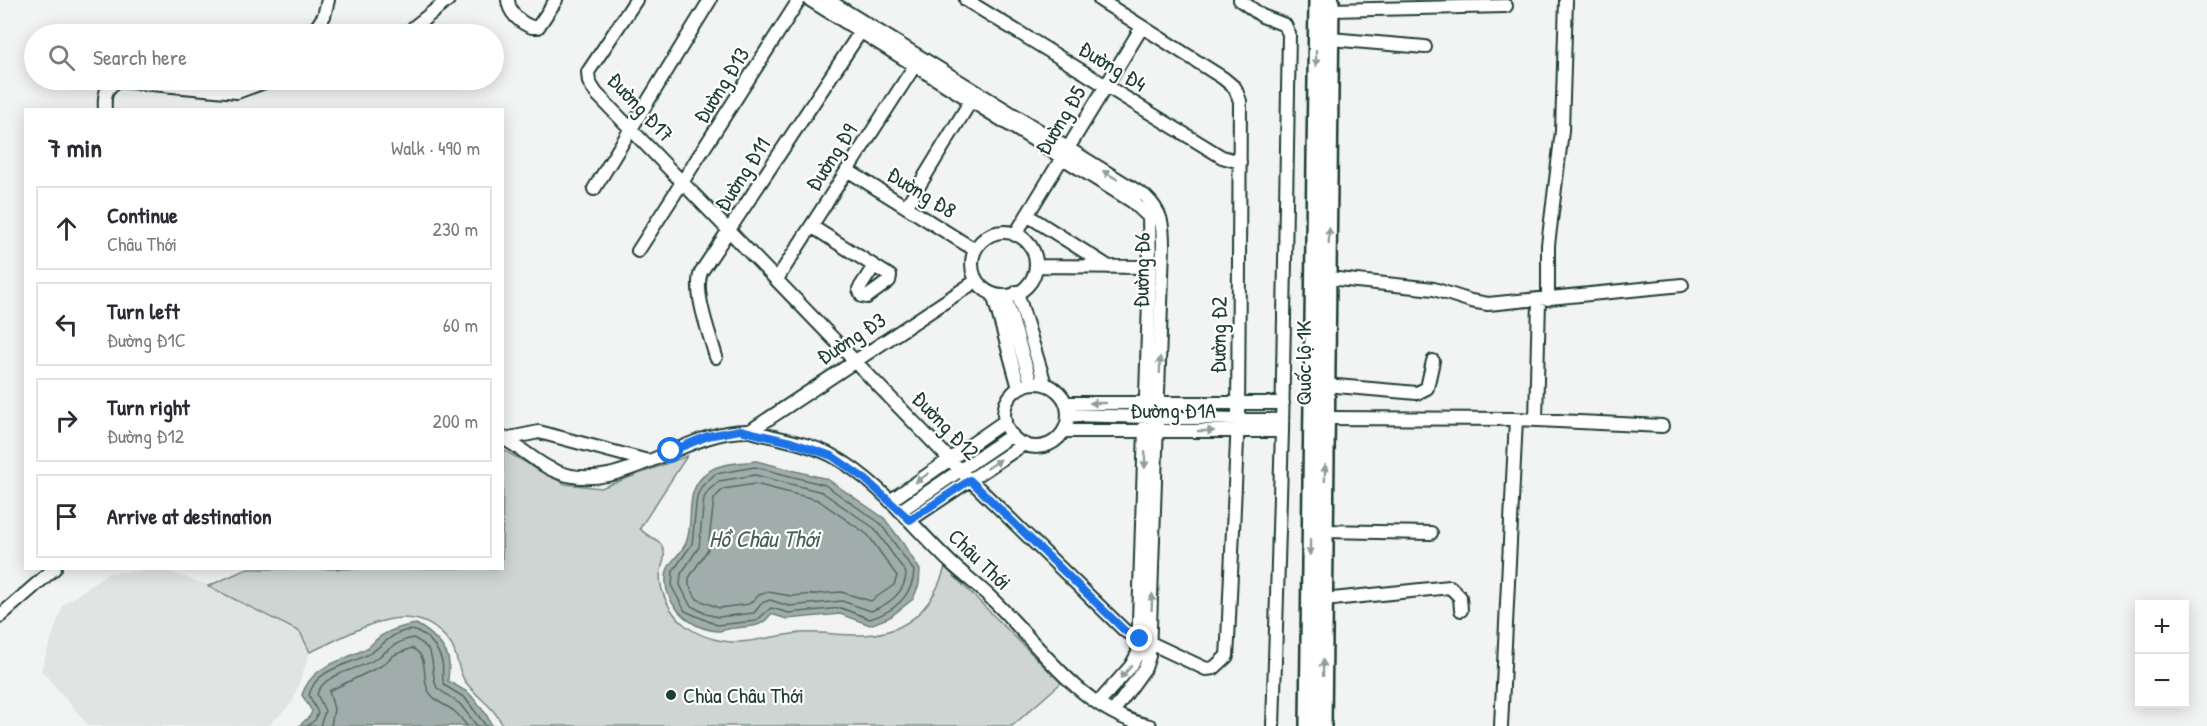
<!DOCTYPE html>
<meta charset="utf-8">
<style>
:root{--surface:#fff;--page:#f2f2f3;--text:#2b2b33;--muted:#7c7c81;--line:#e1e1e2}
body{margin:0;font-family:"Patrick Hand",sans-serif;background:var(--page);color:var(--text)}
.controls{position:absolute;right:18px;bottom:18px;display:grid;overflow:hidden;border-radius:0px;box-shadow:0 3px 15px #0003}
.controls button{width:54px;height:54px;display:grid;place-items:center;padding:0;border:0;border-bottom:2px solid var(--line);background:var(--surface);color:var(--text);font:30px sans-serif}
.stop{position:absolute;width:18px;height:18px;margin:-14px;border:4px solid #1a73e8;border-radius:50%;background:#fff}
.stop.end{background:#1a73e8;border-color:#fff;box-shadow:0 2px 6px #0008}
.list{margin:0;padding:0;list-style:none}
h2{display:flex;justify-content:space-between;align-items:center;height:78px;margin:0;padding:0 24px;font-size:26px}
h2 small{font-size:20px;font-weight:400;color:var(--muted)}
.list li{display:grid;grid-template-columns:39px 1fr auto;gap:18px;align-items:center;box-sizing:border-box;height:84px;margin:0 12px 12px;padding:0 12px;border:2px solid var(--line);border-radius:0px}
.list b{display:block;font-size:22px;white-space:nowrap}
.list p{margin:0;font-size:20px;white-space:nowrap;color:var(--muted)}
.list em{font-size:20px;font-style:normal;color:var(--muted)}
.icon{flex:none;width:33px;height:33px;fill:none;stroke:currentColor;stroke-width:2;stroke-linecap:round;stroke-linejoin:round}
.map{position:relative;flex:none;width:2207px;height:726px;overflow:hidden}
.search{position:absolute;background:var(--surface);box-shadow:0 3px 15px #0003;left:24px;top:24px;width:480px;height:66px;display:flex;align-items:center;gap:15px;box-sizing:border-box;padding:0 21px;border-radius:33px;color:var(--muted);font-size:22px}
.panel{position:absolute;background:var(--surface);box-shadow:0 3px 15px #0003;left:24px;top:108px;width:480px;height:462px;border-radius:0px}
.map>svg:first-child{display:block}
</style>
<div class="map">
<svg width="2207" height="726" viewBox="0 0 2207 726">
<rect width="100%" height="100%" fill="#f2f3f3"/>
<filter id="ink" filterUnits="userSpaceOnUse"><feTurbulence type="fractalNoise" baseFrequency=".0167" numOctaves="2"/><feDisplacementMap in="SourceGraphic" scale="12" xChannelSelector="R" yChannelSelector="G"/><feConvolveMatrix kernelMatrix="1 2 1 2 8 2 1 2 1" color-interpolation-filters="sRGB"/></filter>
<g filter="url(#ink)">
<path fill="#e0e4e3" d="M164 570 222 590 300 632 310 652 292 703 268 726H89L41 670 63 605 108 573Z"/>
<path fill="#ced5d3" stroke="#768984" stroke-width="1.5" d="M503 450 565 484 601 488 687 456 640 528C646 538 659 537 663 548 666 556 663 562 661 570 657 589 670 614 686 626 697 634 709 639 723 641 747 645 776 635 800 633 834 631 867 642 899 627 923 616 938 592 945 567L1061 683 1012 726H503C495 707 476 697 465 681 457 670 458 653 450 643 412 591 355 633 310 652L300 632 208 586 247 569 502 568Z"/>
<path fill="#a1adaa" stroke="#6d807b" stroke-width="1.5" d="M756 461 827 479 884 518 902 542 920 570 919 584 913 599 890 617 870 625 840 614 787 619 771 614C760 629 752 625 735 628 729 628 723 631 717 631 688 628 660 601 667 571 670 560 684 552 687 540 695 513 682 489 711 470 721 463 743 463 756 461Z
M416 624C429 631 450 648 449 666 449 671 448 675 448 681L469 693 486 714 492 726H299L310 716 312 711 302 695C312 664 342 662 367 648 372 645 376 639 381 636 392 629 403 626 416 624Z"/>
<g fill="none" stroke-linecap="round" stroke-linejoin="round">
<path stroke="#536a63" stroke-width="1.5" d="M755 467 825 485 880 523 914 571C913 596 893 612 870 619L841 608 789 613 771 608 756 621 717 625 685 611 672 587 673 571 692 544 697 496 702 486 715 474Z
M755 475 822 492 874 528 906 573C906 593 887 605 871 611L842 601 789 606 770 600 762 603 754 613 718 617 706 614 690 605 680 585 681 574 699 547 704 498 708 491 719 481Z
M755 484 818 500 868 535 897 576 894 585 871 601 841 592 791 596 768 592 759 595 749 604 719 608 697 599 689 585V578L708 549 714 499 723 489Z
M307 726 315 720 318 713 309 695C317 666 351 666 372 652 384 644 399 626 416 631 429 635 439 650 442 662 444 669 441 677 444 685L465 698 486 726
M320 726 325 711 317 694C326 671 359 671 377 658 390 649 396 641 413 638 441 651 428 668 437 688L460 704 477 726
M331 726 334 709 329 691 381 666 394 655 412 648C430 657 421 675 428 690 434 702 445 704 454 711 459 715 463 721 467 726"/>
<defs>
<path id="minor" d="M508 0C509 13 520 23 532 27H538L556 0
M636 0 588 72 589 82 596 93 960 470 1125 631 1206 669 1214 668 1227 656 1228 640 1238 419 1240 101 1235 88 1223 78 1100 0
M810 0 1133 202 1149 217 1150 267 1138 653 1131 666 1099 702
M828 0 1145 196C1162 212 1163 224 1163 246L1149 656 1145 668 1113 712
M966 0 1222 157 1240 162
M1240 0 1262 16 1285 25 1289 34 1282 431 1273 726
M1330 10 1506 6
M414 27 448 0
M312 34 324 16 328 0
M1330 39 1425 47
M105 110C104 95 105 87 119 81L237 92 270 80
M847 170 975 250
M594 189 710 0
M906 207 975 94
M1027 215 1109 267
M811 226 890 276 889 281 867 297 862 296 859 289 874 266
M972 264a32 32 0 1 1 64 0a32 32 0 1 1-64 0Z
M1015 235 1142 27
M638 251 799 0
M1037 266 1150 267
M1328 278 1434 289 1471 301 1488 304 1682 285
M777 279 919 59
M1017 292 1045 384
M993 294 1019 388
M1005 296 1031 383
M1548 299V245L1562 131 1566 0
M716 357C710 335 693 292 701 272L865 25
M1004 415a32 32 0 1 1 64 0a32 32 0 1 1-64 0Z
M1325 385 1417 393 1427 388 1433 361
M1066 403H1283
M1068 415 1282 420
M1325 418 1516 419 1662 426
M1536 419 1539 300
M750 431 976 281
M1064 431H1282
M502 438C521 447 535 462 553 470 617 500 684 428 750 431 776 438 808 443 833 456 880 482 913 527 951 563 964 575 979 586 992 599 1039 644 1081 712 1150 726
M505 439 539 432 648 461
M890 501 1005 421
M900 511 1012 435
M910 520 1024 444
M1323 531 1431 533
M1323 600 1450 587 1460 597 1461 610
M0 616 55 568
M1501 726 1516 419"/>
<path id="major" d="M1308 726 1317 0
M1323 726 1331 0"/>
</defs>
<use href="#minor" stroke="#1f3d34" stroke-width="16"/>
<use href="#major" stroke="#1f3d34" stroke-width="20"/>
<use href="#minor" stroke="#fff" stroke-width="12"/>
<use href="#major" stroke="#fff" stroke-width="15"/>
</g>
<defs><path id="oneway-solid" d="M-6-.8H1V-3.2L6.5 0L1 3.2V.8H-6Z" transform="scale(1.5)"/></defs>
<g fill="#8f9e9a">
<use href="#oneway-solid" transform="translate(1316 58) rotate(90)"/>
<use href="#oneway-solid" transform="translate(1110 175) rotate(-149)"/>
<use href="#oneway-solid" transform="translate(1329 236) rotate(-88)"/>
<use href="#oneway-solid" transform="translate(1160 365) rotate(-89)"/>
<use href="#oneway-solid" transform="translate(1098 403) rotate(-180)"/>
<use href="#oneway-solid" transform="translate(1206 431)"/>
<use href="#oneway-solid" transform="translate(1145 460) rotate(91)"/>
<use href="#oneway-solid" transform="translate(994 464) rotate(-34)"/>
<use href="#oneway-solid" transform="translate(1325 473) rotate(-89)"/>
<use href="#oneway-solid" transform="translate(922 478) rotate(145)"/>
<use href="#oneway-solid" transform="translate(1310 547) rotate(91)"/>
<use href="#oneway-solid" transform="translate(1152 602) rotate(-87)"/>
<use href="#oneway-solid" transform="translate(1323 668) rotate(-91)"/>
<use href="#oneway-solid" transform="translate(1126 672) rotate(131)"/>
</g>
</g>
<g fill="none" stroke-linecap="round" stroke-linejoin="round" filter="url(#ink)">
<path stroke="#1a73e8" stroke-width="8" d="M671 451 708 436 740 430 791 442 832 456 865 479 910 520 970 480 1125 631 1140 639"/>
</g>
<circle fill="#1f3d34" stroke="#fff" stroke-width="2" cx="671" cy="695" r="6"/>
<g text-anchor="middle" stroke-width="4.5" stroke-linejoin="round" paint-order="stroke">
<g font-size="22" fill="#1f3d34" stroke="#fff">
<text transform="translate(1113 66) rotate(32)" y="8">Đường Đ4</text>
<text transform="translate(721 85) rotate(-58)" y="8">Đường Đ13</text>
<text transform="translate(641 107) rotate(47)" y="8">Đường Đ17</text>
<text transform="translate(1060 120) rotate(-59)" y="8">Đường Đ5</text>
<text transform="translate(831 157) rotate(-57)" y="8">Đường Đ9</text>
<text transform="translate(742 174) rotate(-57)" y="8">Đường Đ11</text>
<text transform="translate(922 192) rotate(32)" y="8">Đường Đ8</text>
<text transform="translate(1141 270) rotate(-89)" y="8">Đường Đ6</text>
<text transform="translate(1218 335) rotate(-89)" y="8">Đường Đ2</text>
<text transform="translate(851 338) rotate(-33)" y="8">Đường Đ3</text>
<text transform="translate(1303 363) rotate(-90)" y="8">Quốc lộ 1K</text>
<text x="1173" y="418">Đường Đ1A</text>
<text transform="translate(946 425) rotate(46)" y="8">Đường Đ12</text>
<text transform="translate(980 559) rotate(44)" y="8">Châu Thới</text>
</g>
<g font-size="22" fill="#1f3d34" stroke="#fff" text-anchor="start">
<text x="683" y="703">Chùa Châu Thới</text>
</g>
<g font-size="24" font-style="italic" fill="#465f57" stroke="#fff">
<text x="764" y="547">Hồ Châu Thới</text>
</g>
</g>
</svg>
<div class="controls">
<button>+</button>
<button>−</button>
</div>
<div class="stop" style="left:671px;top:451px"></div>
<div class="stop end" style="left:1140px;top:639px"></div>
<div class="search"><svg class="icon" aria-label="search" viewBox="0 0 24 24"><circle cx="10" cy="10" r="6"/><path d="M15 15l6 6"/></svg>Search here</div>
<section class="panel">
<h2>7 min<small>Walk · 490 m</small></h2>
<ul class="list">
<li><svg class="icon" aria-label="ahead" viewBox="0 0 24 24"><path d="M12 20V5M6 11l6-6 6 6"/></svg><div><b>Continue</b><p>Châu Thới</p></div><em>230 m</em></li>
<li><svg class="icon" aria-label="left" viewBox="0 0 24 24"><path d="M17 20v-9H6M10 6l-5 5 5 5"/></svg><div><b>Turn left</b><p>Đường Đ1C</p></div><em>60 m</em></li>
<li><svg class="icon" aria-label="right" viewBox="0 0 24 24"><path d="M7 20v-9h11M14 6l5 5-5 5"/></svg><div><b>Turn right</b><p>Đường Đ12</p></div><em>200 m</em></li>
<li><svg class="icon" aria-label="arrive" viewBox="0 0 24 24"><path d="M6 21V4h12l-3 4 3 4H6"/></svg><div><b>Arrive at destination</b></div></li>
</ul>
</section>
</div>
